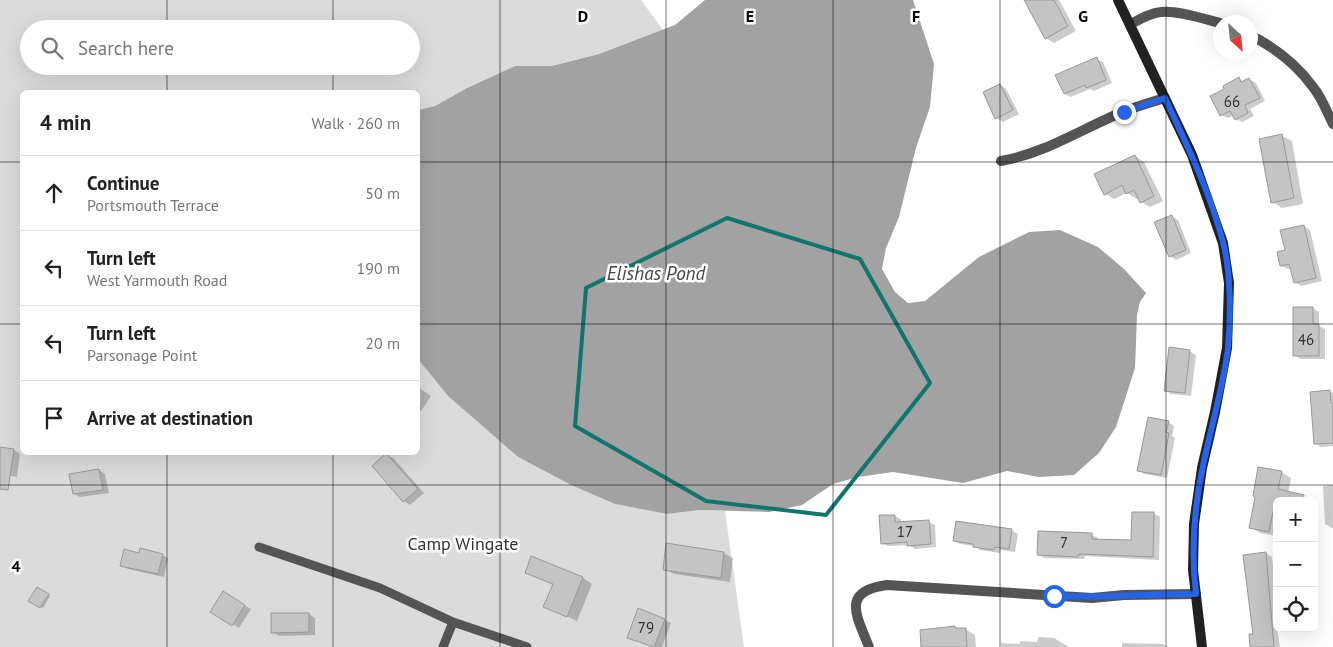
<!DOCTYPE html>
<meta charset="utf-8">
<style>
:root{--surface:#fff;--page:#f6f6f6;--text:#222;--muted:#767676;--line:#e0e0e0}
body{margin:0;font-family:"PT Sans",sans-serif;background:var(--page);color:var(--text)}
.controls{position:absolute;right:15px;bottom:15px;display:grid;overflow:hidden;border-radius:8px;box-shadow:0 5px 20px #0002}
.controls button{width:45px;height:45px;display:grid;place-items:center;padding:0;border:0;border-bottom:1px solid var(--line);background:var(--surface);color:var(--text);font:25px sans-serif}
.compass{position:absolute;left:1213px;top:15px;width:45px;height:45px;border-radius:50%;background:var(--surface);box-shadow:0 5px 20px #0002;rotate:153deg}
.stop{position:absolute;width:15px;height:15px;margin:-11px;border:4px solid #2563eb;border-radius:50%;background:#fff}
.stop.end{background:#2563eb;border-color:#fff;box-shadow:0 1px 5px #0008}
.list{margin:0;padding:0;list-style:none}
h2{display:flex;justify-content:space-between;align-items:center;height:65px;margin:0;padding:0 20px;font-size:21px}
h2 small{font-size:16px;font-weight:400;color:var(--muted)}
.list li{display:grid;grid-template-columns:32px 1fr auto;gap:15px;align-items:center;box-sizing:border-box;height:75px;padding:0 20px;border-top:1px solid var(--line)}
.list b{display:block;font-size:19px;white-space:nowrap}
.list p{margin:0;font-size:16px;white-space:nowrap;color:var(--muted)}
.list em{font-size:16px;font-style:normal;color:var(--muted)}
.icon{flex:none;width:28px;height:28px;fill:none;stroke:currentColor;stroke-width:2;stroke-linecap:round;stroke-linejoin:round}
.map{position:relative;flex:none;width:1333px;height:647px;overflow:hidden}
.search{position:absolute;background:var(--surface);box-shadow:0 5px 20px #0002;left:20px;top:20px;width:400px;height:55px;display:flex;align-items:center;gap:12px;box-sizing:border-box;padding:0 18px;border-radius:28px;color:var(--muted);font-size:19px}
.panel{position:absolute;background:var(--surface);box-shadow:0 5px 20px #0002;left:20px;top:90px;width:400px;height:365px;border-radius:8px}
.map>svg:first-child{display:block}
</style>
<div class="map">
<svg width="1333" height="647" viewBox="0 0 1333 647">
<rect width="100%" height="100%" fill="#fff"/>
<path fill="#dbdbdb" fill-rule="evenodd" d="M0 0H641L663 30 599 54 552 66H515L467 88 435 106 418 110V92H22V452H418V359L448 396 518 457 571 485 615 504 667 514 700 510 725 511 744 647H0ZM29 29H411V66H29Z"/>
<path fill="#a2a2a2" d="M705 0H913L934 64 930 107 916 148 899 217 886 248 882 269 895 292 908 303 925 301 979 257 1029 232 1060 230 1098 247 1124 269 1146 293 1140 302 1137 315 1135 368 1116 427 1099 453 1074 475 1039 477 1007 471 963 483 893 472 858 477 833 484 802 505 769 512 700 510 667 514 615 504 571 485 518 457 448 396 418 359V110L435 106 467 88 515 66H552L599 54 675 25Z"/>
<path fill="#0003" d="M1025 0H1059L1076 31 1054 43 1046 38Z
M1096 59 1103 62 1112 83 1094 91 1090 89 1071 97 1065 94Z
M1239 79 1244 82 1249 79 1256 83 1265 101 1250 109 1254 116 1242 122 1236 119 1234 115 1228 118 1221 115 1226 89Z
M1000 85 1006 89 1019 114 1003 122 996 118Z
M1282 136 1292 141 1303 204 1282 208 1272 202Z
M1135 156 1144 162 1163 201 1150 207 1141 202 1139 198 1137 199 1127 193 1114 199 1105 194Z
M1171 216 1178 220 1191 253 1176 260 1170 256Z
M1304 226 1310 230 1322 281 1301 286 1295 282 1291 268 1288 269 1281 266 1286 251Z
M1294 308H1313L1319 312V326L1325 329V359H1301L1294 355Z
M1189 351 1196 355 1191 396 1171 394 1165 390Z
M418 387 431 396 421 411 418 409Z
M1329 391 1333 393V446L1321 447 1315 443Z
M1168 422 1174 426 1172 436 1175 438 1167 478 1144 474 1138 470Z
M0 448 14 450 20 454 17 477 0 474Z
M386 455 393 458 424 493 410 505 404 501 373 466Z
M99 470 105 474 109 493 80 497 74 494Z
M1281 472 1291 478 1288 493 1277 501V536L1260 533 1251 527Z
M1333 485V528H1332L1325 524 1323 486Z
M1153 513 1160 517 1159 560 1085 556 1084 559 1044 558 1038 554 1092 535 1098 538V541H1132Z
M895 516 901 519V523L929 522 935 525 936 547 915 549 909 545 888 546 882 543Z
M1011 530 1018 534 1015 552 1001 550 1000 553 980 550 975 546 960 544 954 541Z
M723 553 733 558 730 582 674 574 664 569Z
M1266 553 1272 557 1277 598V628L1280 647H1251L1254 635 1245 556Z
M140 554 162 555 168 558 164 577 128 569 121 565Z
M532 558 583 578 592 584 577 621 545 606 553 585 526 572Z
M37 588 50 596 43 608 30 600Z
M223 593 251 609 239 628 212 611Z
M309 614 315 618V635L279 636 273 632Z
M664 620 671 623 662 647H652L629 637Z
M955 627 959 629H965L975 635 976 647H922Z
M1038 637 1054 638 1069 647H1001V643L1020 644V641L1037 642Z
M1122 643 1163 644 1168 647H1122Z"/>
<path fill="#c4c4c4" stroke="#989898" d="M1024 0H1054L1068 26 1045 39Z
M1097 57 1106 80 1086 88 1085 85 1064 94 1055 75Z
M1239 77 1241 82 1249 78 1260 98 1245 105 1248 113 1235 120 1230 111 1220 116 1210 96 1224 89 1223 86Z
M1000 84 1013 110 995 119 983 92Z
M1282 134 1294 198 1271 203 1259 139Z
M1135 155 1154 196 1140 203 1134 190 1126 194 1122 185 1104 195 1094 174Z
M1172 215 1186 250 1169 257 1154 222Z
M1304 225 1316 278 1294 283 1289 264 1280 266 1277 252 1285 250 1280 230Z
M1293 307H1313V324H1319V356H1293Z
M1169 347 1190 350 1185 393 1164 391Z
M1330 390 1331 403H1333V443L1314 444 1310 392Z
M1148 417 1169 421 1166 432 1169 433 1161 475 1137 471Z
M0 447 14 449 8 490 0 489Z
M386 453 418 489 403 502 372 466Z
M1258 467 1282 471 1278 489 1304 495 1303 501H1277V502H1275L1269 532 1249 528 1255 497 1253 496Z
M99 469 103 490 73 494 69 474Z
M1132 512H1154L1153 557 1079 554 1078 557 1037 555 1038 531 1092 533V539L1131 540Z
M879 515H895V522L929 520 931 544 907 546V542L881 544Z
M956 521 1012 529 1009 549 995 547 994 550 973 547V544L953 541Z
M666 543 724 552 721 578 663 570Z
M140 548 163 554 158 574 120 566 124 549 139 553Z
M1266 552 1274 647H1250L1249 634H1253L1243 555Z
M531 556 583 577 567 617 543 607 553 584 525 573Z
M37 587 49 594 40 608 28 601Z
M223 591 245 605 232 626 210 612Z
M638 608 665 619 654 647 627 638Z
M271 613H309V632L271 633Z
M955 626V628H966L967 647H921L920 630Z"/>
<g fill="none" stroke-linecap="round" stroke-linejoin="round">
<path stroke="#545454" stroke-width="9" d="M259 547 380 588 453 622 527 647
M443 647 453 622"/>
<path stroke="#545454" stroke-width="10" d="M1131 24C1140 19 1150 13 1161 12 1177 10 1204 19 1220 23
M1250 35C1274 47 1297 65 1313 87 1322 98 1327 112 1333 124
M1001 161C1046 153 1083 128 1125 111 1138 106 1152 102 1165 98
M869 647C857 616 840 591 887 585L1092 598 1124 595 1196 594"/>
<path stroke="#212121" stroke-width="10" d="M1118 0 1192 155 1223 243 1229 283 1227 348 1215 412 1202 468 1194 524 1193 570 1202 647"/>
</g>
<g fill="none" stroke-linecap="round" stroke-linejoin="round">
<path stroke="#2563eb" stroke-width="6" d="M1054 596C1102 598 1149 594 1196 594 1191 552 1194 508 1203 466 1211 427 1223 388 1228 348 1231 316 1231 273 1223 242 1210 192 1187 145 1165 98L1124 112"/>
</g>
<path fill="none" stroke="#0f766e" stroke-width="4" stroke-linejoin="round" d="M727 218 860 259 930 383 826 515 706 501 575 426 586 288Z"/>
<path fill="none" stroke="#000" stroke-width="1" stroke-opacity="0.55" d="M167 0V29M333 0V29M500 0V647M666 0V647M833 0V647M1000 0V647M1166 0V647M167 66V92M333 66V92M0 162H22M418 162H1333M0 324H22M418 324H1333M167 452V647M333 452V647M0 485H1333"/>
<g text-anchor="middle" stroke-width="5" stroke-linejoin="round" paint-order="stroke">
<g font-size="15" fill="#313131">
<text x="1232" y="107">66</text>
<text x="1306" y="345">46</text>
<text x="905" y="537">17</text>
<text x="1064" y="548">7</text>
<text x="646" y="633">79</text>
</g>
<g font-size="18" fill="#323232" stroke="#fff">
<text x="463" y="550">Camp Wingate</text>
</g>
<g font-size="19" font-style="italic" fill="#434343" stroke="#fff">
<text x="656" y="280">Elishas Pond</text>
</g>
</g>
<g font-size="16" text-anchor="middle" font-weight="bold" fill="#000" stroke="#fff" stroke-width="5" stroke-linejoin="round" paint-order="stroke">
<text x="583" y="22">D</text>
<text x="750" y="22">E</text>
<text x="916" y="22">F</text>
<text x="1083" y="22">G</text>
<text x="16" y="572">4</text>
</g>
</svg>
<div class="controls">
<button>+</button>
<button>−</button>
<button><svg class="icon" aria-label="locate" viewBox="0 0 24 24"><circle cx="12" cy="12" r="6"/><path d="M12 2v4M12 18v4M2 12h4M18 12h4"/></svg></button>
</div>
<svg class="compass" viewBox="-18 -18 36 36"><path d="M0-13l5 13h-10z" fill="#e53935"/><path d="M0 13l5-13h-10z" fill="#767676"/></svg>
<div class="stop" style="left:1054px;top:596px"></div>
<div class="stop end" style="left:1124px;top:112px"></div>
<div class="search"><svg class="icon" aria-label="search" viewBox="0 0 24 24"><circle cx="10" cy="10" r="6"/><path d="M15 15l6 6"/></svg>Search here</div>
<section class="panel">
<h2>4 min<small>Walk · 260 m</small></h2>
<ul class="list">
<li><svg class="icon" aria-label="ahead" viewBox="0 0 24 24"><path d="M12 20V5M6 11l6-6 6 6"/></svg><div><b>Continue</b><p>Portsmouth Terrace</p></div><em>50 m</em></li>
<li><svg class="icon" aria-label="left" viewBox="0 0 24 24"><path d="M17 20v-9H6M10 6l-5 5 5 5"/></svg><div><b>Turn left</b><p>West Yarmouth Road</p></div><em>190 m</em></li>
<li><svg class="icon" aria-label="left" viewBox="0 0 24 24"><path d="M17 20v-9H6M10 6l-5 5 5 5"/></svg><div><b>Turn left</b><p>Parsonage Point</p></div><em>20 m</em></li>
<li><svg class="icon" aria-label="arrive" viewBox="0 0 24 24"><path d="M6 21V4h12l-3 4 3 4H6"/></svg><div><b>Arrive at destination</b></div></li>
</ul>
</section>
</div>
